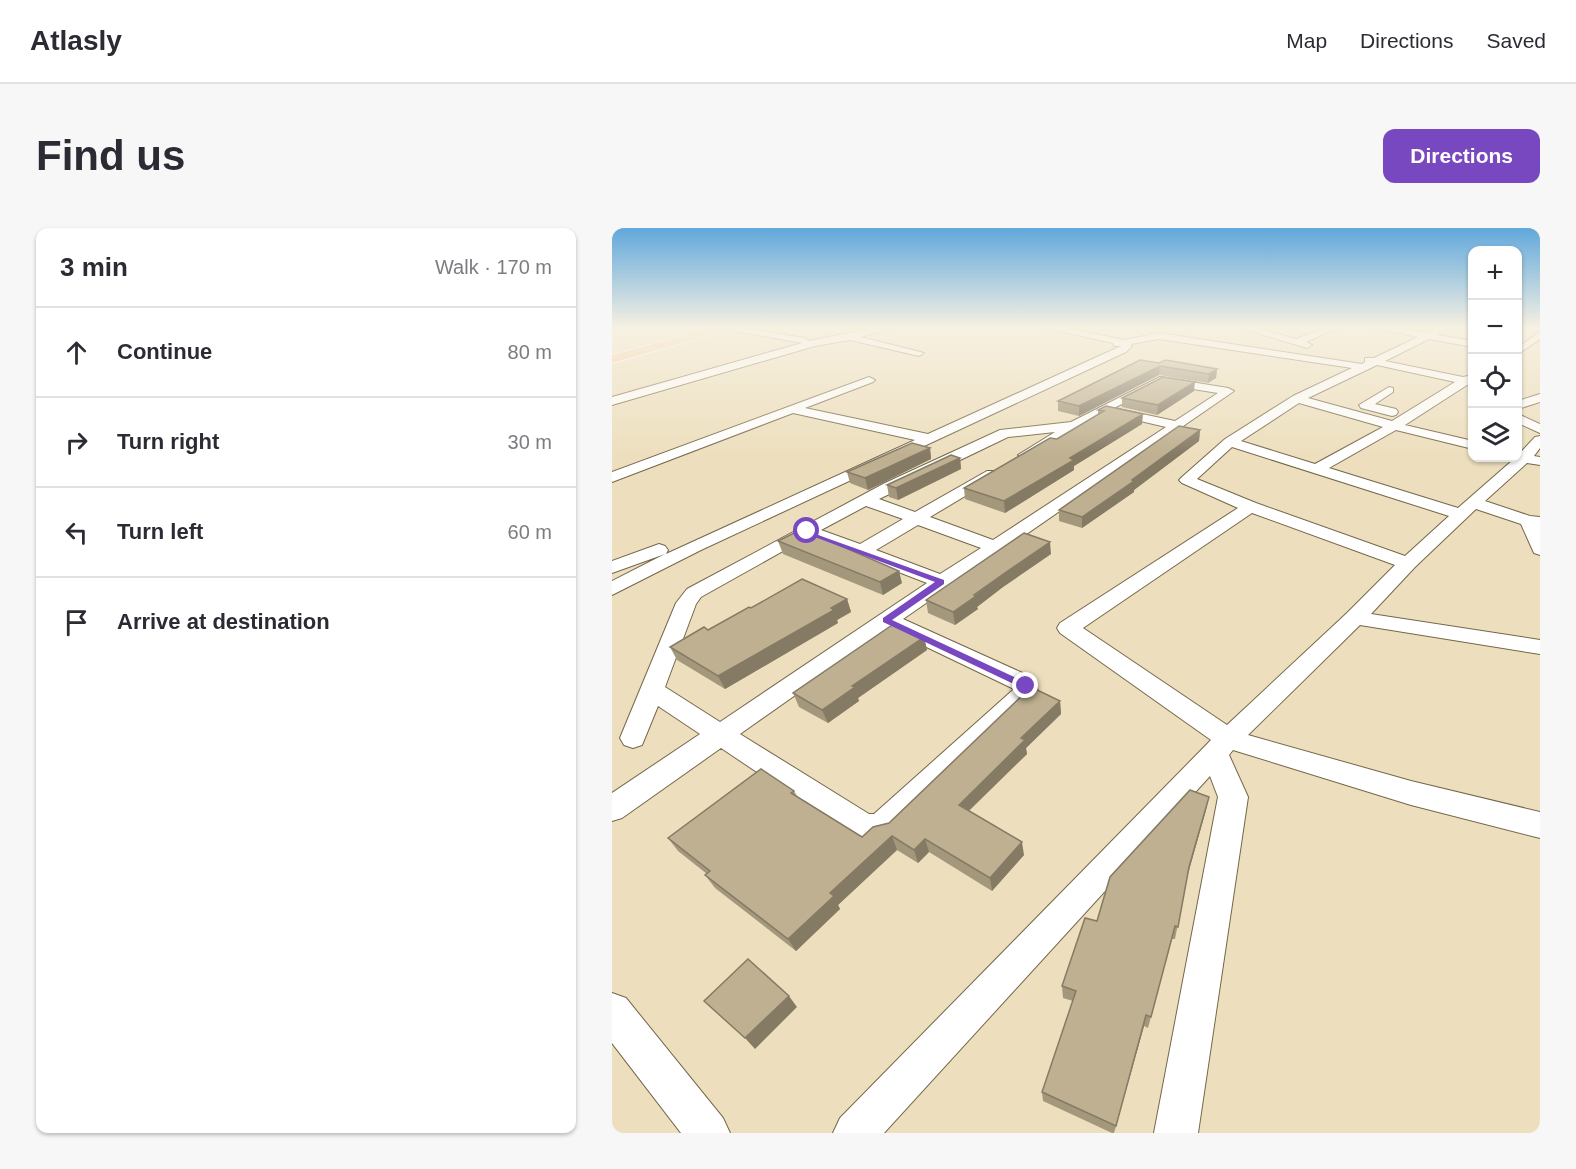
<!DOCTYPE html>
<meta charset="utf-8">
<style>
:root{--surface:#fff;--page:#f7f7f7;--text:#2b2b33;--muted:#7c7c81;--line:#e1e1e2;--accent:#7848c0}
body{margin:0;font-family:Helvetica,sans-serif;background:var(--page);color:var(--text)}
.controls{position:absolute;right:18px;top:18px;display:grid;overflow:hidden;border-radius:12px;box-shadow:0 2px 4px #0004}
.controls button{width:54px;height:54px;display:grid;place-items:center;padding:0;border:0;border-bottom:2px solid var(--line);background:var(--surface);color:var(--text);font:30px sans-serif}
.stop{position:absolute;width:18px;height:18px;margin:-14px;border:4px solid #7848c0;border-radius:50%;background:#fff}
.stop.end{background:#7848c0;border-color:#fff;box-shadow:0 2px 6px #0008}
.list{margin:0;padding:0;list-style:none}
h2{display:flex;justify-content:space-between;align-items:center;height:78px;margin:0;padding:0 24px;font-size:26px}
h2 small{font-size:20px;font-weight:400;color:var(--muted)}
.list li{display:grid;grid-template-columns:39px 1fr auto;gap:18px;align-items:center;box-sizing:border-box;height:90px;padding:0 24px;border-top:2px solid var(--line)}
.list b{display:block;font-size:22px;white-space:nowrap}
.list em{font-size:20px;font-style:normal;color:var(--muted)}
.icon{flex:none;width:33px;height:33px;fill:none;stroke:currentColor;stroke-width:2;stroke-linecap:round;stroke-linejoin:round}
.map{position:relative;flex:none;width:928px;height:905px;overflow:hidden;border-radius:12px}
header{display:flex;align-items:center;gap:36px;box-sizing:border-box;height:84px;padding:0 30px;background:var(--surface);border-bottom:2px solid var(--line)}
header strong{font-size:28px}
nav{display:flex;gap:33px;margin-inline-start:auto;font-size:21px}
.intro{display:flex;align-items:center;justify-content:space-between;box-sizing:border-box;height:144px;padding:0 36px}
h1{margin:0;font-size:42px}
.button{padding:15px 27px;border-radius:12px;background:var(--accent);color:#fff;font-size:21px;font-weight:700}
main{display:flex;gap:36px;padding:0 36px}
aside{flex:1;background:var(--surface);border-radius:12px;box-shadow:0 2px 4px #0004}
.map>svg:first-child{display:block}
</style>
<header>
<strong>Atlasly</strong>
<nav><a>Map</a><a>Directions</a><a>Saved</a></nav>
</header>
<div class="intro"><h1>Find us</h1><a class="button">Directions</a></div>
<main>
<aside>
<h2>3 min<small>Walk · 170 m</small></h2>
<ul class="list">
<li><svg class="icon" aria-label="ahead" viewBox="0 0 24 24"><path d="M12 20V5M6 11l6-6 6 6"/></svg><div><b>Continue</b></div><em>80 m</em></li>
<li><svg class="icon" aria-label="right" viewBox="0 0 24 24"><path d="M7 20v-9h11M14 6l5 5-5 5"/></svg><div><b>Turn right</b></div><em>30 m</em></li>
<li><svg class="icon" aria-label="left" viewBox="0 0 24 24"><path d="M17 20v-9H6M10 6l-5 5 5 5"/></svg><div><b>Turn left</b></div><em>60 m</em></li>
<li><svg class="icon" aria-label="arrive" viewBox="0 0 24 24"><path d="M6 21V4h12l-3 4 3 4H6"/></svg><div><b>Arrive at destination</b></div></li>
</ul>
</aside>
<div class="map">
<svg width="928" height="905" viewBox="0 0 928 905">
<rect width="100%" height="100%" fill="#eddfbe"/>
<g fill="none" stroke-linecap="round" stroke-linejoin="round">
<defs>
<path id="minor" d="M106 100H130L193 110 197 113 262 100H278L249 109 312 125 307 128 238 112 203 118 0 177V169L190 115Z
M433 100H454L512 112 547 105 750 136 753 134V130H762L806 109 763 100H785L815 105 825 100H837L825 107 861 113V119L817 111 773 133 851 149 861 147V158L855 157 793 197 861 213V221L784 202 717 240 846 280 902 231 900 230H906V224H909L923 209 928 208V220L922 228 928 229V237L915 235 873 273 918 288 928 289V327L922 325 909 296 864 281 803 339 759 386 928 412V426L748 397 636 507 799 553 928 584V610L799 577 621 522 617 527 636 569 586 905H542L606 569 598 548 272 905H221L228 890 599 512 448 405 445 400 448 395 626 280 570 255 567 252 570 249 613 211 681 168 740 140 547 111 519 116 520 118 514 124 89 322 0 367V353L53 326 0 345V333L47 316 53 318 56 322 54 326 303 212 181 185 0 254V244L257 149 263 152 261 154 193 180 316 206 509 118H502L501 115ZM765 137 843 154 780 193 696 170ZM687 175 771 199 703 236 629 213ZM620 219 837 288 793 328 644 275 585 251ZM640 285 783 337 735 385 615 497 471 400Z
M628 100H644L684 111 713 100H726L694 114 700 117 695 120Z
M928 104V111L906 126V119Z
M548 149 616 160 622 163 291 391 415 447 423 452 426 464 280 607 257 612 236 605 109 520 10 590 0 593V565L88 506 46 478 30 517 21 520 12 517 8 510 64 375 75 361 273 255 388 202 459 194ZM550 156 606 165 563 193 502 180ZM494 185 554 199 381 312 318 289 385 249 388 246 385 243H375L303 284 267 271 396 209 443 204 406 227 413 231 418 230ZM254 278 291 291 248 316 209 302ZM306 297 369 320 328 346 264 322ZM196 309 315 355 108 494 53 459 84 376 89 369ZM277 401 402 461 262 586H257L128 506Z
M777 159 781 160V164L763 176 784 181 786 184 784 187 780 188 749 180 747 177Z
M928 166V174L906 181V173Z
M906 186 928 196V205L906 195Z
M0 765 14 770 111 890 118 905H69L0 815Z"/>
<path id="major" d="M102 100H122L0 135V127Z"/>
</defs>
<use href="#minor" stroke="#746749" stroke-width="2"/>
<use href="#major" stroke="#fff" stroke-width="2"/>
<use href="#minor" fill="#fff" fill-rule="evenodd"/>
<use href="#major" fill="#fac79b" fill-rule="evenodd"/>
</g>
<path fill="#a3977c" d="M547 135 605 141 604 150 596 155 547 147 467 188 446 183V173Z
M582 163 545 187 510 179V170Z
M486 182 530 196 462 238V242L393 285 353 271 352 260 445 211 486 187Z
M588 202 587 213 522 262V264L470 300 447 293V282Z
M318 220 319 231 256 262 238 255 235 244Z
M348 230 349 241 286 272 277 269 275 257Z
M166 313 290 355 271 367 171 326Z
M439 326 391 359 365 379 366 381 343 397 316 385 314 372Z
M235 371 239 384 225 392 226 395 113 461 65 432 58 419 96 402 139 380Z
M312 409 315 422 246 470 247 473 216 495 187 479 181 465Z
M448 473 449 486 414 520 415 526 357 583 412 627 380 663 317 624 306 635 285 622 226 677 228 681 184 723 103 660 93 647 95 646 66 623 56 610 182 563 185 568 250 609 277 595Z
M594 582 576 646 563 711H560L536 800 532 798 502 905H500L431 873 430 864 461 773 451 770 450 758 485 693Z"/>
<path fill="#857b65" d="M548 138 547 147 467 188V178Z
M605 141 604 150 596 155 597 146Z
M583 154 582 163 545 187 546 177Z
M531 186 530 196 462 238V242L393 285 392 273 458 230Z
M588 202 587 213 522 262V264L470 300V289Z
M318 220 319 231 256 262 253 250Z
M348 230 349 241 286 272 284 260Z
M438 314 439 326 391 359 365 379 366 381 343 397 341 384 390 347Z
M287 343 290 355 271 367 268 354Z
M235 371 239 384 225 392 226 395 113 461 106 448Z
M312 409 315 422 246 470 247 473 216 495 210 482 240 458Z
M448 473 449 486 414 520 415 526 349 590 347 577 409 510Z
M597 569 594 582 574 652 577 639Z
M280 608 285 622 226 677 228 681 184 723 176 711 218 665Z
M313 611 317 624 306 635 302 622Z
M410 614 412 627 380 663 378 650Z
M177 768 185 779 143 821 133 810Z
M534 787 532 798 502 905 504 898Z"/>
<path fill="#beb090" stroke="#857b65" stroke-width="1.5" d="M528 132 547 135 554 132 605 141 597 146 548 138 467 178 446 173Z
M551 149 583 154 546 177 510 170Z
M494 178 531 186 458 230 462 232 392 273 352 260 438 210 445 211 492 183 486 182Z
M567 198 588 202 520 252 522 253 470 289 447 282Z
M300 215 318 220 253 250 235 244Z
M339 227 348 230 284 260 275 257Z
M190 301 287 343 268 354 166 313Z
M412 305 438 314 390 347 362 367 364 368 341 384 314 372Z
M190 351 235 371 219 380 222 382 106 448 58 419 92 399 96 402 137 379 139 380Z
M283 395 312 409 240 458 243 459 210 482 181 465Z
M419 459 448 473 409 510 413 512 347 577 410 614 378 650 313 611 302 622 280 608 218 665 222 668 176 711 93 647 98 643 56 610 149 541 182 563 179 565 250 609 261 599 277 595Z
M578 562 597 569 577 639 566 699 563 698 539 789 534 787 504 898 430 864 464 763 450 758 473 690 485 693 498 649Z
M136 731 177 768 133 810 92 773Z"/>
<linearGradient id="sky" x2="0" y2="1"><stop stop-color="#61a8dc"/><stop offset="0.44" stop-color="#f7f1e2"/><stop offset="1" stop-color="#f7f1e2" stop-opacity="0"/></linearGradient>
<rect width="928" height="227" fill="url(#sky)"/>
<path fill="#7848c0" d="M192 302 332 352V356L280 392 417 456V460H410L271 394V390L323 354 192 305Z"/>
</svg>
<div class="controls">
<button>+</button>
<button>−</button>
<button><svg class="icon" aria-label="locate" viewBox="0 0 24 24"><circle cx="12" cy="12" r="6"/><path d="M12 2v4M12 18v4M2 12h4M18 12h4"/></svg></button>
<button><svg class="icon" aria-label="layers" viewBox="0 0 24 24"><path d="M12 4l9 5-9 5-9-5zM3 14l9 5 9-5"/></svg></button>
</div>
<div class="stop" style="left:195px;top:303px"></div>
<div class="stop end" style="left:414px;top:458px"></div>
</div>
</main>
